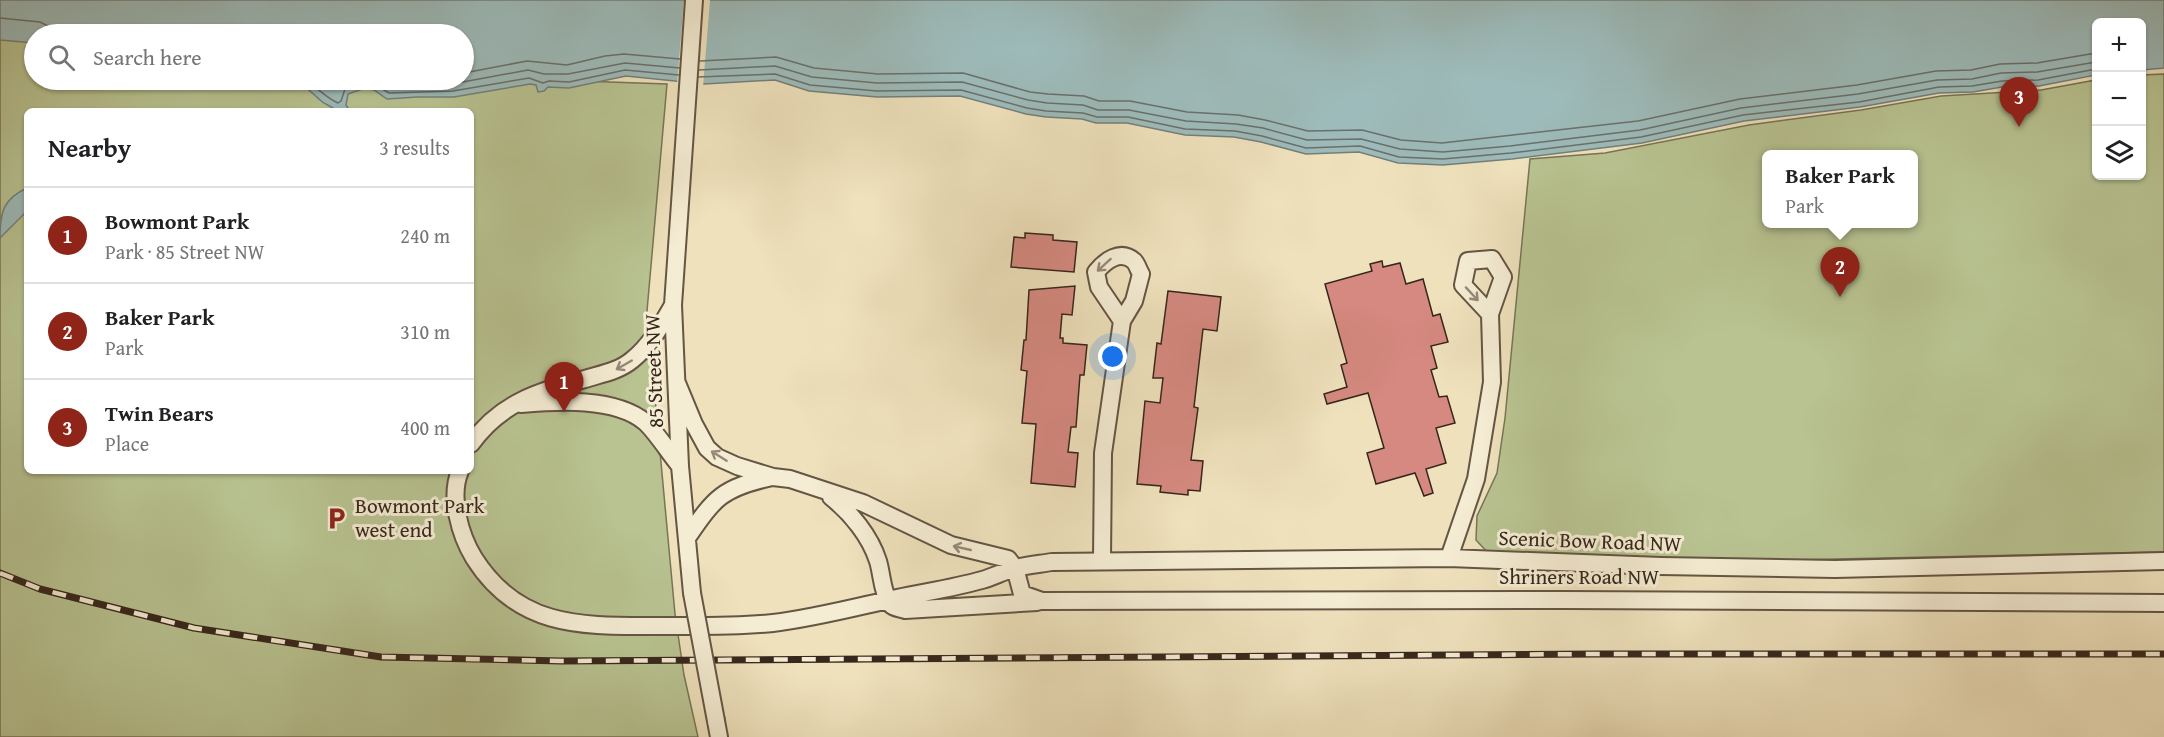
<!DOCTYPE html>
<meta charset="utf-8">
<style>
:root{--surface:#fff;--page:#f6f6f6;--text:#202124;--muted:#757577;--line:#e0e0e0;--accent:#8f2418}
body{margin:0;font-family:"Gentium Book Plus",serif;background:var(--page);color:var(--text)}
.controls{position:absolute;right:18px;top:18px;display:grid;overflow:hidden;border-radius:9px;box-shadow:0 2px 4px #0004}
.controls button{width:54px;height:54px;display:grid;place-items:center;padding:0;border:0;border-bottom:2px solid var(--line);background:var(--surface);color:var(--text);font:30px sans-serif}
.you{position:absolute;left:1113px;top:357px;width:21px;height:21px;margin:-15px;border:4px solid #fff;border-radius:50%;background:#1a73e8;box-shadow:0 0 0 9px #1a73e833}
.badge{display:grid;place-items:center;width:39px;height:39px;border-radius:50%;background:var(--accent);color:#fff;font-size:20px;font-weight:700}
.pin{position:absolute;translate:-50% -50px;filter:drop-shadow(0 2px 3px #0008)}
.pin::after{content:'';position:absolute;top:32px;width:21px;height:18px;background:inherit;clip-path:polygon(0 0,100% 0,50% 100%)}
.popup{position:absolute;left:1762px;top:150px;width:156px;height:78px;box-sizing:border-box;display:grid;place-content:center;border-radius:9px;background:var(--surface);filter:drop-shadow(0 2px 4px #0005);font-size:20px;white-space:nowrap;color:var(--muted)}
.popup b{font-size:22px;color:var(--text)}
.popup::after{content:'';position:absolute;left:50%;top:100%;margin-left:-12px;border:12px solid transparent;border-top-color:var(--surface)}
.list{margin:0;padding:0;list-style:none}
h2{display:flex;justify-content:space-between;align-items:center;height:78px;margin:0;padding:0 24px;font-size:26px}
h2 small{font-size:20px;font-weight:400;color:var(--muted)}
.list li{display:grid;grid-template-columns:39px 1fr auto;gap:18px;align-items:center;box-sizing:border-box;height:96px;padding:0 24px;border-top:2px solid var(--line)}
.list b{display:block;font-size:22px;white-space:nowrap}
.list p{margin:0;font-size:20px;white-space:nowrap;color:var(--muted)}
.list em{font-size:20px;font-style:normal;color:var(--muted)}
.icon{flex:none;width:33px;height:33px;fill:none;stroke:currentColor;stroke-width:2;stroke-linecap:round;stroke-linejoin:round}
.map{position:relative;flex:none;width:2164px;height:737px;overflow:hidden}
.search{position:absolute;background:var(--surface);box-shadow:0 2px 4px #0004;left:24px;top:24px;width:450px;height:66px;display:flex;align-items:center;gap:15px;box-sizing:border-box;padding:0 21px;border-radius:33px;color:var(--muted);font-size:22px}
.panel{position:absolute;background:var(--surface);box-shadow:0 2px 4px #0004;left:24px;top:108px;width:450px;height:366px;border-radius:9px}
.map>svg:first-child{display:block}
</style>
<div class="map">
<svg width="2164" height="737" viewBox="0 0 2164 737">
<rect width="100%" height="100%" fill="#eee1bc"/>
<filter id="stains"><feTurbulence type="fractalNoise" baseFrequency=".00333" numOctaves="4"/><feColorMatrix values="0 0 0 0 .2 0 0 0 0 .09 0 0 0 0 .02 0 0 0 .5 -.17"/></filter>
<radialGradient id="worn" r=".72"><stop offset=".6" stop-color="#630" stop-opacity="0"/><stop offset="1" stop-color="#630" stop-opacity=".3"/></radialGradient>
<path fill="#b8c391" stroke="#787456" stroke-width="1.5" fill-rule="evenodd" d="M0 7 34 34V80H464V77L667 84 647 311 675 614 684 675 698 737H0ZM27 111H471V471H27Z
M2164 74V552L1691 562 1490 555 1476 540 1477 516 1497 473 1505 418 1530 159 1605 153 1749 125 1861 110 1941 96 2041 90 2096 80V176H2142V75ZM1766 154H1914V224H1766Z"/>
<path fill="#9dbbba" stroke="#747f7b" stroke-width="1.5" d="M0 0H2164V68L2142 70V22H2096V75L2039 86 2002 87 1973 92 1939 93 1860 107 1744 121 1642 143 1512 159 1443 165 1398 163 1359 152 1306 154 1261 142 1234 137 1185 135 1127 123H1096L1082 119 1046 117 1026 114 960 96 877 97 809 91 775 80 704 84 626 76 569 88 548 87 544 91 538 92 536 85 530 84 454 97H417L387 99 374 90 365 88 348 94 346 105 350 111H336C332 106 325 105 320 100 305 86 303 84 283 80H464V34H34V43L0 40Z
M27 188V211L0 238C0 212 3 199 27 188Z"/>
<path fill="#eee1bc" d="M684 0H710L703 87 677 84Z"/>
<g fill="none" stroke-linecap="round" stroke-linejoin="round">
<path stroke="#6a706b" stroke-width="1.5" d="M0 18 40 22 48 26 55 34
M700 61 776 57 814 68 878 74 963 73 1030 92 1048 94 1084 96 1099 101H1130L1187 112 1238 115 1265 120 1308 131 1362 130 1401 140 1442 143 1638 121 1740 99 1857 85 1936 71 1971 70 2000 64 2037 63 2096 53
M699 70 775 66 812 77 877 83 962 82 1028 100 1047 103 1083 105 1098 110H1129L1186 121 1236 124 1263 128 1307 140 1361 139 1400 149 1443 152 1510 146 1640 130 1741 108 1858 94 1937 80 1972 79 2001 73 2037 72 2096 62
M464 73 527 61 567 65 605 56 624 54 680 59
M698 77 775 74 810 85 877 91 961 90 1027 108 1046 111 1083 113 1097 117H1128L1185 129 1235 131 1262 136 1306 148 1360 146 1399 157 1443 159 1511 153 1641 137 1743 115 1859 102 1939 87 1972 86 2002 81 2038 80 2096 69
M305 80C317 87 325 97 338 103L341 101 345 89 357 83 365 82 376 85 389 93 453 91 529 78 543 83 549 81 569 82 625 70 679 75
M382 80 391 85 452 84 528 70 544 74H568L625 63 680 68"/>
</g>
<path fill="#d58980" stroke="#37261c" stroke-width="1.5" d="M1025 233 1053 235V240L1077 242 1074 272 1011 267 1014 237 1025 238Z
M1382 261 1383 267 1400 263 1406 284 1423 279 1433 316 1440 314 1448 342 1431 346 1437 368 1431 370 1439 397 1447 396 1455 423 1436 428 1446 463 1426 469 1433 493 1424 496 1415 473 1376 484 1367 453 1384 448 1368 393 1327 404 1324 394 1347 387 1341 365 1347 363 1325 284 1372 271 1370 264Z
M1075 286 1072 315 1062 314 1060 338H1063V343L1087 345 1084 375H1080L1076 427H1071L1068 452 1078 453 1075 487 1031 483 1036 424 1022 423 1027 371 1021 370 1024 340H1026L1029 290Z
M1168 291 1221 297 1217 331 1203 329 1194 407 1198 408 1191 460 1203 461 1200 491 1188 490V495L1160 492 1161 486 1137 484 1145 401 1160 403 1163 378H1153L1157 343 1161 344Z"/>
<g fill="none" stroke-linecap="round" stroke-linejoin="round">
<defs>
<path id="minor" d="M677 383 694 424 707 448 717 457 737 466 773 477 790 479 863 503 951 545 1008 559 1015 568 1022 594 1042 601 1564 600 2164 603
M521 404C557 401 615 397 645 422 657 433 669 453 680 466
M471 444C500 403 539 391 585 379 601 374 619 371 632 360 650 346 662 324 673 305
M460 471C449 497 460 535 474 558 518 628 581 626 655 626 694 626 733 627 773 623 815 618 856 607 897 598 925 592 954 588 982 580 993 577 1004 571 1016 568 1028 565 1040 564 1052 562L1449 558 1661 566 1835 569 2164 561
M831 497C851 513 870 536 878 561 882 574 882 591 889 602 892 608 899 608 905 610L1037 602
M687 538C715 497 722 488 772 477
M1449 558 1476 479 1492 382 1490 314 1503 277 1492 259 1468 261 1463 285 1490 314
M1102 561 1103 453 1122 321 1134 301 1141 274C1139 271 1137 264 1134 261 1120 249 1105 261 1096 272L1099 287 1122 321
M692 593 680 466 673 305 694 0
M716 721 719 737"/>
</defs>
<use href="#minor" stroke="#655544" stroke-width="20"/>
<use href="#minor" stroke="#f4ecd3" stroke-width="16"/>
<defs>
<path id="rail" d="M0 573 40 589 194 628 381 657 561 661 1598 654H2164"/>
</defs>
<use href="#rail" stroke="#37261c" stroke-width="7"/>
<use href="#rail" stroke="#f4ecd3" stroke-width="4.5" stroke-dasharray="14" stroke-linecap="butt"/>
<defs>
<path id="minor-bridge" d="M692 593 716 721"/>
</defs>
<use href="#minor-bridge" stroke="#655544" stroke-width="20" stroke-linecap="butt"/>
<use href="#minor-bridge" stroke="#f4ecd3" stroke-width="16"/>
</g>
<defs><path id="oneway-shaft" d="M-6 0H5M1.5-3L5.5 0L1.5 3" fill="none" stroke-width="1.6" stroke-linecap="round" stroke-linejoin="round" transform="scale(1.5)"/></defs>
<g stroke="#968978">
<use href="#oneway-shaft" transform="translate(1104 265) rotate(138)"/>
<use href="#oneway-shaft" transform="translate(1472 294) rotate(47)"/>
<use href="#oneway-shaft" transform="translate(624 365) rotate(150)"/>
<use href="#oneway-shaft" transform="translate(719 456) rotate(-148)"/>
<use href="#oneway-shaft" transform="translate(962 548) rotate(-167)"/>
</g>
<defs>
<symbol id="parking-bare" viewBox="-9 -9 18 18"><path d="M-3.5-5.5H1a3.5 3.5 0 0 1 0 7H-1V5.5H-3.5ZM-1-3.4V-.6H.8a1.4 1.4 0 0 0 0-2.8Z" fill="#8f2418" stroke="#f4ecd3" stroke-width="2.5" paint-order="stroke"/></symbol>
</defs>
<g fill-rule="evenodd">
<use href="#parking-bare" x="320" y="502" width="33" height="33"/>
</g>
<g text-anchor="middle" stroke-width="6" stroke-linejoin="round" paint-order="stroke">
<g font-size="21" fill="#37261c" stroke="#f4ecd3">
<text transform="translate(654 371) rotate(-92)" y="7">85 Street NW</text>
<text transform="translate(1590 541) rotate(2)" y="7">Scenic Bow Road NW</text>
<text x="1579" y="584">Shriners Road NW</text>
</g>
<g font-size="21" fill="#37261c" stroke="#f4ecd3" text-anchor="start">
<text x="355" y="513">Bowmont Park<tspan x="355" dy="24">west end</tspan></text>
</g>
</g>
<rect width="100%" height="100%" filter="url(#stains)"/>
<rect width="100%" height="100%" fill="url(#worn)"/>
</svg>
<div class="controls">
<button>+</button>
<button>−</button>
<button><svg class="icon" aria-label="layers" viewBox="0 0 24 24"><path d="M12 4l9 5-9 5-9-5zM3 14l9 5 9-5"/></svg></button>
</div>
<div class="you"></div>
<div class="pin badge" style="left:564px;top:412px">1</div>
<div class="pin badge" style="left:1840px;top:297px">2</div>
<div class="popup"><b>Baker Park</b>Park</div>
<div class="pin badge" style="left:2019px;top:127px">3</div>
<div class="search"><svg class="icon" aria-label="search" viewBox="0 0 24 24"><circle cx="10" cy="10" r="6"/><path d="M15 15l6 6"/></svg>Search here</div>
<section class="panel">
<h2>Nearby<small>3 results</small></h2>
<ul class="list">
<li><span class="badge">1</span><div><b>Bowmont Park</b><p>Park · 85 Street NW</p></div><em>240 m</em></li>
<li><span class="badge">2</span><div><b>Baker Park</b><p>Park</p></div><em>310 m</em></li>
<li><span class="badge">3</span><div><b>Twin Bears</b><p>Place</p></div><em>400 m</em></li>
</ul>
</section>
</div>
